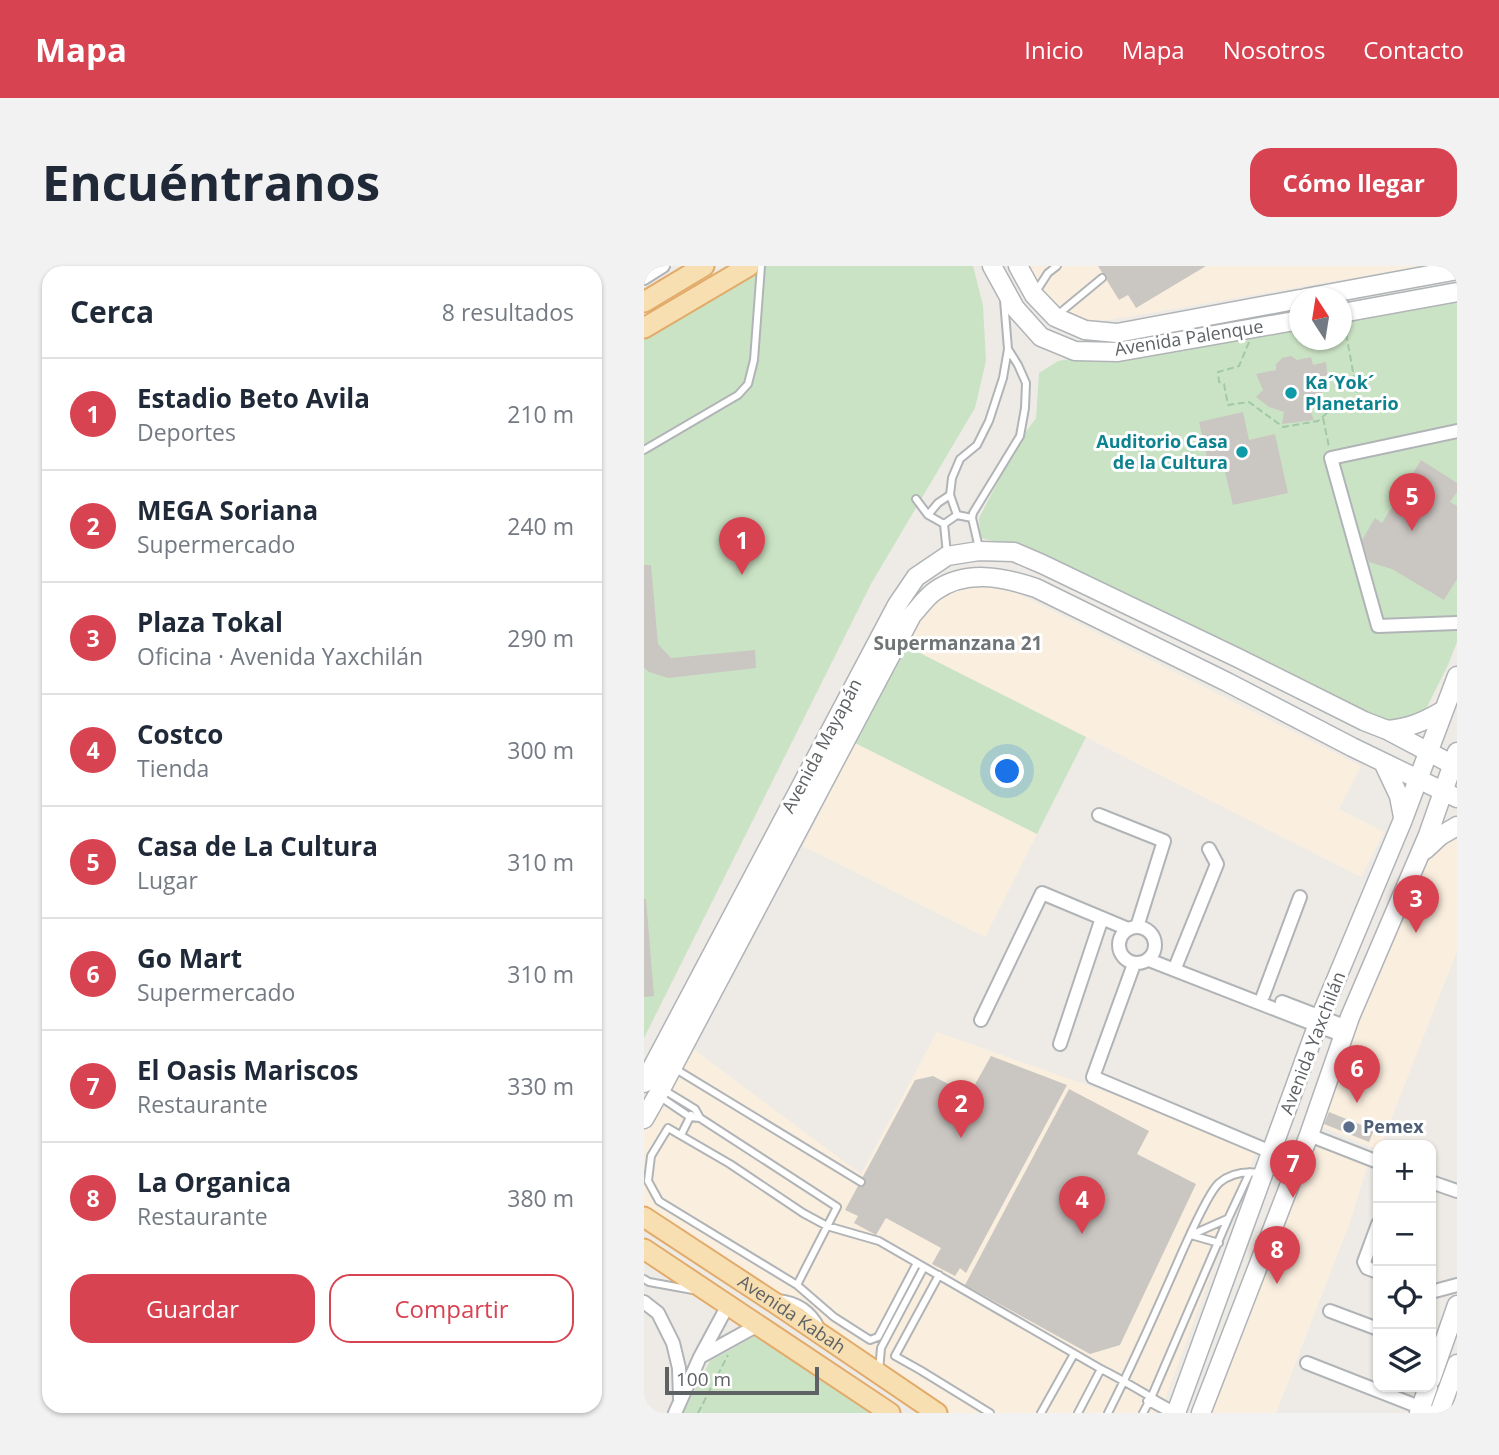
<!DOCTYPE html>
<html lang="es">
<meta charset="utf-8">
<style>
:root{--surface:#fff;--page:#f2f2f3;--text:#1f2937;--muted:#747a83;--line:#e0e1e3;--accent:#d84352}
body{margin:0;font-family:"Open Sans",sans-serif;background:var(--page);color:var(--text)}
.controls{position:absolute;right:21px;bottom:21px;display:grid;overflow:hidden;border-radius:14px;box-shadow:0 2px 5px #0004}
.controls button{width:63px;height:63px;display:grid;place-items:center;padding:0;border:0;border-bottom:2px solid var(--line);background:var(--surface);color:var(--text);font:35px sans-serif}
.compass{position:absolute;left:645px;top:21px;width:63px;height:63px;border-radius:50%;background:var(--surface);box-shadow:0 2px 5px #0004;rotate:348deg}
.scale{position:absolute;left:21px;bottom:18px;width:154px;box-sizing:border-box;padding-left:7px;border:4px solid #5e6265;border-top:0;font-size:19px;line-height:24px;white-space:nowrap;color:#5e6265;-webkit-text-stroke:5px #fff;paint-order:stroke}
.you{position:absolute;left:364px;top:506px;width:24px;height:24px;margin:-18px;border:5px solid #fff;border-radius:50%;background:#1a73e8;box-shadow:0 0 0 10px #1a73e833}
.badge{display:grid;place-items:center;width:46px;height:46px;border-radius:50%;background:var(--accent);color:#fff;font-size:23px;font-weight:700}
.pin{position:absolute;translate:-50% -58px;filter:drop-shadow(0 2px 4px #0008)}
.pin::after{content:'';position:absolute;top:37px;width:24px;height:21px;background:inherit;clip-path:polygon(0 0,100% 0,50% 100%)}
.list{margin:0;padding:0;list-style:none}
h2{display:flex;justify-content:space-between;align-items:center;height:91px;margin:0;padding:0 28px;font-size:30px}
h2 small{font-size:23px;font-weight:400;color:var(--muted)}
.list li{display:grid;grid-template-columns:46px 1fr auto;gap:21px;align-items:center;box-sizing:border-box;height:112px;padding:0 28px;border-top:2px solid var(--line)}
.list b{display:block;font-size:26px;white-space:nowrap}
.list p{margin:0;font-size:23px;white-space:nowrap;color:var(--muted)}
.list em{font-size:23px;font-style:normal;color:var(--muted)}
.actions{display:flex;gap:14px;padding:21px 28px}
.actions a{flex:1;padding:16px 0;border:2px solid var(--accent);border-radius:21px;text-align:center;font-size:24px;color:var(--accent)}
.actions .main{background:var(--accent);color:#fff}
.icon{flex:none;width:38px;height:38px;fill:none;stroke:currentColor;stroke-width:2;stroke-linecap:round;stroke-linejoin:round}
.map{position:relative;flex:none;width:813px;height:1147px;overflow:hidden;border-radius:21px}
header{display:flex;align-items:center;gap:42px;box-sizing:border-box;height:98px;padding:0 35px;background:var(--accent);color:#fff}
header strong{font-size:33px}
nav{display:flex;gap:38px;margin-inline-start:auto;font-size:24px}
.intro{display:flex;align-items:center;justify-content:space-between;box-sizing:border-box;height:168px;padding:0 42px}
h1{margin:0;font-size:49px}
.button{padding:18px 32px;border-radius:21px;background:var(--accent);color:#fff;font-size:24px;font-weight:700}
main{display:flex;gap:42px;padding:0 42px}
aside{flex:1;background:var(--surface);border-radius:21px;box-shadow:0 2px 5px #0004}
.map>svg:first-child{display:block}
</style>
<header>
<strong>Mapa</strong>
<nav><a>Inicio</a><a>Mapa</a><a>Nosotros</a><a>Contacto</a></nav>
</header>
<div class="intro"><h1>Encuéntranos</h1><a class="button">Cómo llegar</a></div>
<main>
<aside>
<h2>Cerca<small>8 resultados</small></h2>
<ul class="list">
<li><span class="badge">1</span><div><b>Estadio Beto Avila</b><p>Deportes</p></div><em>210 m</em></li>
<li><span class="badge">2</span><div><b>MEGA Soriana</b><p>Supermercado</p></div><em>240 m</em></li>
<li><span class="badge">3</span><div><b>Plaza Tokal</b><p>Oficina · Avenida Yaxchilán</p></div><em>290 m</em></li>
<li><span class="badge">4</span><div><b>Costco</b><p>Tienda</p></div><em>300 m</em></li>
<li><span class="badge">5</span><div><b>Casa de La Cultura</b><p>Lugar</p></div><em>310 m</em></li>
<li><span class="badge">6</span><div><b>Go Mart</b><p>Supermercado</p></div><em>310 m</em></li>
<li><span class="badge">7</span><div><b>El Oasis Mariscos</b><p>Restaurante</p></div><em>330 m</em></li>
<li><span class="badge">8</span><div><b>La Organica</b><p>Restaurante</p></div><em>380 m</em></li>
</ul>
<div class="actions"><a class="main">Guardar</a><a>Compartir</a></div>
</aside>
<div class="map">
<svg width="813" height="1147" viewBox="0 0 813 1147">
<rect width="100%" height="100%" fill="#eeebe6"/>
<path fill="#faefdf" d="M378 0H777L465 54 444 55 421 48 398 32Z
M336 318 369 325 717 500 695 543 740 566 717 611 262 380 285 339 310 323Z
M211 477 393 568 341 671 159 580Z
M806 556 813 557V685L737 879H734V884L678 861 674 855 791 562Z
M293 766 614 880 516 1147H306L0 938V855L40 776 217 908Z
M673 879 706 891 723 901 706 956 632 1147H555L661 882Z"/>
<path fill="#cbe3c5" d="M109 0H329L339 39 342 95 331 142 227 318 0 772V65Z
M813 26V376L804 399 782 443 760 456 730 455 385 283 336 272 335 252 375 175 392 152 395 107 414 95 655 53 656 74H698V46Z
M262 380 442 471 393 568 211 477Z
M111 1070 226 1147H39L66 1095Z"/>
<path fill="#cac6c2" d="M454 0H562L492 42 484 29 475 34Z
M647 90 653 94 667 91 669 99 682 96 684 117 676 130 664 140 670 154 638 158 640 146 625 141 612 131 619 124 612 108 632 104V98L638 92Z
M599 146 605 174 631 168 644 227 589 239 579 198 565 201 555 156Z
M777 194 813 217V226L806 236 813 240V313L800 334 748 303 725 296 718 274 731 252 738 257Z
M0 299H7L14 378 27 392 111 384 112 402 24 412 5 406 0 402Z
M0 633H2L10 730 0 731Z
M347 790 423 819 322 1007 316 1002 311 1010 288 998 297 982 242 952 232 969 210 957 214 950 201 944 271 814 289 810 325 829Z
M425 823 505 865 493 888 552 918 476 1079 446 1088 321 1019Z
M685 846 730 864 725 876 680 858Z"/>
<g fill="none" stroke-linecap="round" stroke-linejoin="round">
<defs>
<path id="lane" d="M391 27 404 7 413 0
M412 50 458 12
M0 184 94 129 104 118 110 94 117 0
M306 229 308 212 316 193 333 179 345 155 359 112 364 83 360 34
M272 233 284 249 300 258 303 288
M284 249 294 237 306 229 313 249
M300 258 313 249 328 252
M335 282 328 252 329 247 376 170 381 142 382 117 374 99 364 83
M30 802 217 916
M20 824 51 843 56 852
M15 830 46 851 56 852 193 941 153 1019
M37 869 47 849
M547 969 583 953
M547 969 575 977
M273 997 234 1071 226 1074 190 1051 153 1019 15 935 4 915 7 890 24 862 86 898 159 947 183 960 235 975 457 1103C483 1116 507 1132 532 1145
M295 1009 251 1090 276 1104 346 1147
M0 1013 5 1016 49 1024
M134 1032C154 1034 168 1043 177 1061
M235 1105 237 1082 280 1001
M503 1135 525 1147
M397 1147 430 1088
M434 1147 457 1103
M464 1147C491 1094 515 1039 539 984 546 969 564 927 575 917 587 907 601 905 616 907
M499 1147 507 1132 584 953 606 906"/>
<path id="street" d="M0 12 19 0
M813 165 687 192 734 360 813 357
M455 549 520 575 493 661
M475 679a18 18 0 1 1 36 0a18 18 0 1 1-36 0Z
M505 694 700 770
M533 697 573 598 565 583
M490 698 449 811 627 886
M619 730 656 631
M638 736 703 761
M337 754 398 627 484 663
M416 778 458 652
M665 869 734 896
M787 916 813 925
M734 958 720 996 723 1002 734 1006
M787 1026 813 1019
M0 1036 14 1047 29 1077 35 1102 36 1133
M686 1045 734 1063
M56 1091 114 1059
M663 1097 783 1144
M31 1147 56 1091 84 1039"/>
<path id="secondary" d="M348 0 371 42 397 71 431 85 474 86 656 54
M374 0 390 29 411 51 441 64 473 67 656 33
M661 32 813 4
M698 47 813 26
M743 464C765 462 779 456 798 445
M739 496 755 530 759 551
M781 584 796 570 813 560
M0 817 253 339 272 311 303 290 335 285 370 286 398 298 594 392 720 455 743 464 813 501
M0 853 17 823 268 349C275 342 282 331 291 325 322 303 359 311 392 322L583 416 708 481 813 532
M787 1113 813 1039
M532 1147 676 752 758 556 813 410
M557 1147 665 869 706 751 784 569 813 486
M775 1147 784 1121
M795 1147 813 1098"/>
<g id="primary">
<path d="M0 36 60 0"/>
<path d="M0 62 105 0"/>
<path id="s1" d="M0 951 131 1037 293 1147"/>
<path d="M0 983 246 1147"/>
</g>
</defs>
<use href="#lane" stroke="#b1b4b7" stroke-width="10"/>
<use href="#street" stroke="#b1b4b7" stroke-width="16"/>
<use href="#secondary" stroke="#b0b4b7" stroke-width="21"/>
<use href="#primary" stroke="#e3ab6a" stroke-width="23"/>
<path stroke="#a2c9a6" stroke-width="2" stroke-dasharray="7 3.5" stroke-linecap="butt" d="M605 76 595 100 574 106 575 116 580 118 584 139 605 136 639 161 674 155 684 146 715 139 702 67 698 62
M679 152 685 181
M54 1147 84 1089"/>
<use href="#lane" stroke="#fff" stroke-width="6"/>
<use href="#street" stroke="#fff" stroke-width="12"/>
<use href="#secondary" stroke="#fff" stroke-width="18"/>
<use href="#primary" stroke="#f7dfb2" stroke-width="19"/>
</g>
<g fill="#0f9aa8" stroke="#fff" stroke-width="2.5">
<circle cx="647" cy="127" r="7"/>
<circle cx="598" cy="186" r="7"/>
</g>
<circle fill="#5c6f8a" stroke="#fff" stroke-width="2.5" cx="705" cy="861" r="7"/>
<g text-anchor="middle" stroke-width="6" stroke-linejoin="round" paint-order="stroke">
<g font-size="18" fill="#5e6265" stroke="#fff">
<text transform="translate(545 72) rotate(-9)" y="6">Avenida Palenque</text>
<text transform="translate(178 480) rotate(-62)" y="6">Avenida Mayapán</text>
<text transform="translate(669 777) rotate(-69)" y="6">Avenida Yaxchilán</text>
<text dy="6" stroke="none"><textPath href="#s1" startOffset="177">Avenida Kabah</textPath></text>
</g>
<g font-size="18" font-weight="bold" fill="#0d838f" stroke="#fff" text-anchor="start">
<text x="661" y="123">Ka´Yok´<tspan x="661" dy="21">Planetario</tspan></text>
<text x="584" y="182" text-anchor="end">Auditorio Casa<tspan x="584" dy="21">de la Cultura</tspan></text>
</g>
<g font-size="18" font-weight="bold" fill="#4e5e75" stroke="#fff" text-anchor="start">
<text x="719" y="867">Pemex</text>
</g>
<g font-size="19" font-weight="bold" fill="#6f7477" stroke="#fff">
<text x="314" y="384">Supermanzana 21</text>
</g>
</g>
</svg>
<div class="controls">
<button>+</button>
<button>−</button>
<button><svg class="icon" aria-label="locate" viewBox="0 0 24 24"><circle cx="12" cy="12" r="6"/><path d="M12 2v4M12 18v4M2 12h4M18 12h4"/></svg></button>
<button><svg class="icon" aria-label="layers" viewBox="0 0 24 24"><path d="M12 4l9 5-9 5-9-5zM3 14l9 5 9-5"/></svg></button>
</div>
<svg class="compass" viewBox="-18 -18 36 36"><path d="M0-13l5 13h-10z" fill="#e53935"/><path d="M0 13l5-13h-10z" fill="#747a83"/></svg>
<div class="scale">100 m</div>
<div class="you"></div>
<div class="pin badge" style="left:98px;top:309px">1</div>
<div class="pin badge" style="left:317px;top:872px">2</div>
<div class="pin badge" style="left:772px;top:667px">3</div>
<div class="pin badge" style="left:438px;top:968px">4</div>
<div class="pin badge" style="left:768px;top:265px">5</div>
<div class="pin badge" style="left:713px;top:837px">6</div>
<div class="pin badge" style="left:649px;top:932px">7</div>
<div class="pin badge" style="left:633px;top:1018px">8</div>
</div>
</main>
